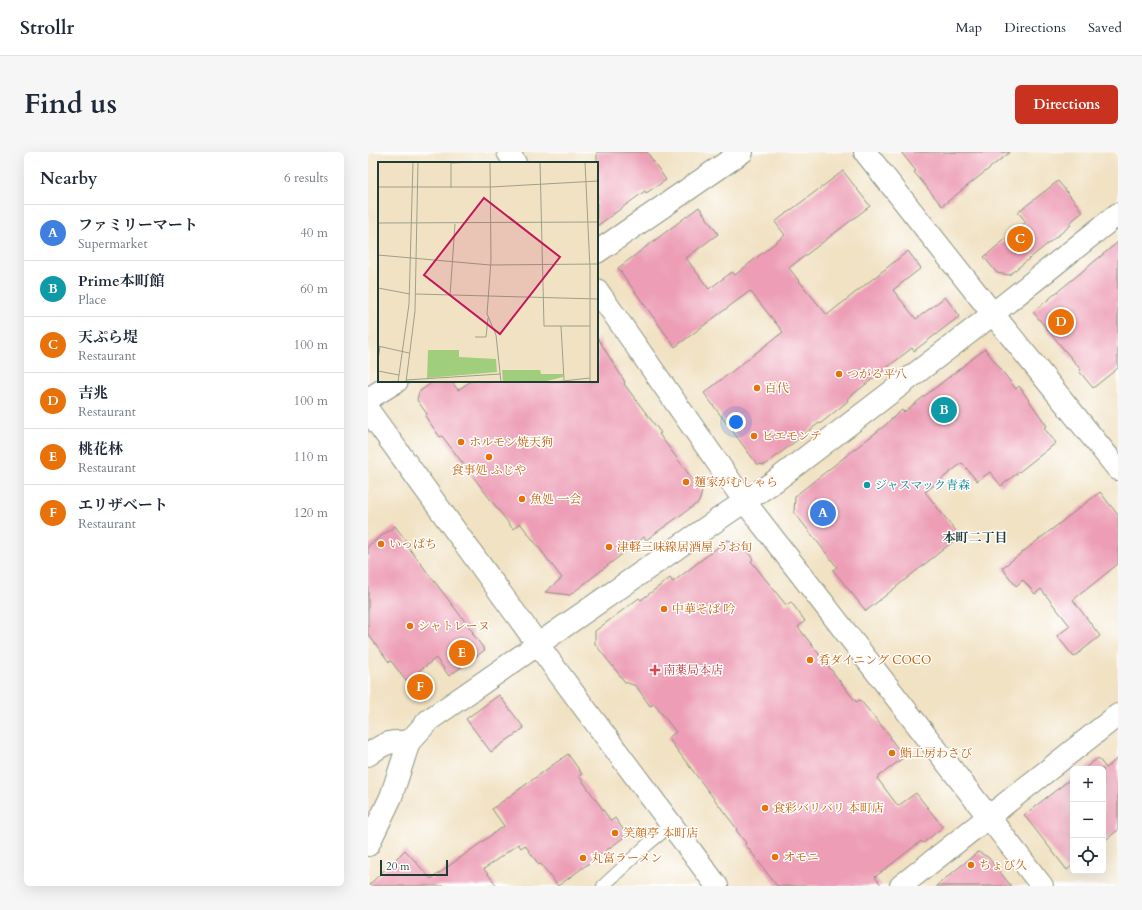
<!DOCTYPE html>
<meta charset="utf-8">
<style>
:root{--surface:#fff;--page:#f6f6f7;--text:#1f2937;--muted:#747a83;--line:#e0e1e3;--accent:#c8321e}
body{margin:0;font-family:Cardo,"Noto Serif JP",serif;background:var(--page);color:var(--text)}
.controls{position:absolute;right:12px;bottom:12px;display:grid;overflow:hidden;border-radius:6px;box-shadow:0 4px 16px #0002}
.controls button{width:36px;height:36px;display:grid;place-items:center;padding:0;border:0;border-bottom:1px solid var(--line);background:var(--surface);color:var(--text);font:20px sans-serif}
.scale{position:absolute;left:12px;bottom:10px;width:68px;box-sizing:border-box;padding-left:4px;border:2px solid #1f3d34;border-top:0;font-size:11px;line-height:14px;white-space:nowrap;color:#1f3d34;-webkit-text-stroke:3px #fff;paint-order:stroke}
.you{position:absolute;left:368px;top:270px;width:14px;height:14px;margin:-10px;border:3px solid #fff;border-radius:50%;background:#1a73e8;box-shadow:0 0 0 6px #1a73e833}
.badge{display:grid;place-items:center;width:26px;height:26px;border-radius:50%;background:var(--accent);color:#fff;font-size:13px;font-weight:700}
.pin{position:absolute;translate:-50% -50%;border:2px solid #fff;box-shadow:0 1px 4px #0006}
.list{margin:0;padding:0;list-style:none}
h2{display:flex;justify-content:space-between;align-items:center;height:52px;margin:0;padding:0 16px;font-size:17px}
h2 small{font-size:13px;font-weight:400;color:var(--muted)}
.list li{display:grid;grid-template-columns:26px 1fr auto;gap:12px;align-items:center;box-sizing:border-box;height:56px;padding:0 16px;border-top:1px solid var(--line)}
.list b{display:block;font-size:15px;white-space:nowrap}
.list p{margin:0;font-size:13px;white-space:nowrap;color:var(--muted)}
.list em{font-size:13px;font-style:normal;color:var(--muted)}
.icon{flex:none;width:22px;height:22px;fill:none;stroke:currentColor;stroke-width:2;stroke-linecap:round;stroke-linejoin:round}
.map{position:relative;flex:none;width:750px;height:734px;overflow:hidden;border-radius:6px}
header{display:flex;align-items:center;gap:24px;box-sizing:border-box;height:56px;padding:0 20px;background:var(--surface);border-bottom:1px solid var(--line)}
header strong{font-size:19px}
nav{display:flex;gap:22px;margin-inline-start:auto;font-size:14px}
.intro{display:flex;align-items:center;justify-content:space-between;box-sizing:border-box;height:96px;padding:0 24px}
h1{margin:0;font-size:28px}
.button{padding:10px 18px;border-radius:6px;background:var(--accent);color:#fff;font-size:14px;font-weight:700}
main{display:flex;gap:24px;padding:0 24px}
aside{flex:1;background:var(--surface);border-radius:6px;box-shadow:0 4px 16px #0002}
.map>svg:first-child{display:block}
</style>
<header>
<strong>Strollr</strong>
<nav><a>Map</a><a>Directions</a><a>Saved</a></nav>
</header>
<div class="intro"><h1>Find us</h1><a class="button">Directions</a></div>
<main>
<aside>
<h2>Nearby<small>6 results</small></h2>
<ul class="list">
<li><span class="badge" style="background:#3f7fe0">A</span><div><b>ファミリーマート</b><p>Supermarket</p></div><em>40 m</em></li>
<li><span class="badge" style="background:#0f9aa8">B</span><div><b>Prime本町館</b><p>Place</p></div><em>60 m</em></li>
<li><span class="badge" style="background:#e8710a">C</span><div><b>天ぷら堤</b><p>Restaurant</p></div><em>100 m</em></li>
<li><span class="badge" style="background:#e8710a">D</span><div><b>吉兆</b><p>Restaurant</p></div><em>100 m</em></li>
<li><span class="badge" style="background:#e8710a">E</span><div><b>桃花林</b><p>Restaurant</p></div><em>110 m</em></li>
<li><span class="badge" style="background:#e8710a">F</span><div><b>エリザベート</b><p>Restaurant</p></div><em>120 m</em></li>
</ul>
</aside>
<div class="map">
<svg width="750" height="734" viewBox="0 0 750 734">
<rect width="100%" height="100%" fill="#fff"/>
<filter id="ink" filterUnits="userSpaceOnUse"><feTurbulence type="fractalNoise" baseFrequency=".025" numOctaves="2"/><feDisplacementMap in="SourceGraphic" scale="8" xChannelSelector="R" yChannelSelector="G"/><feConvolveMatrix kernelMatrix="1 2 1 2 8 2 1 2 1" color-interpolation-filters="sRGB"/></filter>
<filter id="wash" filterUnits="userSpaceOnUse"><feTurbulence type="fractalNoise" baseFrequency=".012" numOctaves="4" result="noise"/><feDisplacementMap in="SourceGraphic" scale="16" xChannelSelector="R" yChannelSelector="G"/><feGaussianBlur stdDeviation="0.9" result="paint"/><feColorMatrix in="noise" values="0 0 0 0 0 0 0 0 0 0 0 0 0 0 0 0 0 1.4 0 .05"/><feComposite in="paint" operator="in"/></filter>
<g filter="url(#wash)">
<rect width="100%" height="100%" fill="#f1e2c4"/>
<g id="blocks">
<path fill="#ed9eb6" d="M229 0H279L298 28 278 41 277 39 229 74Z
M533 0H642L574 54 546 20 548 19Z
M475 19 502 54 421 116 431 129 459 163 540 99 553 116 525 138 548 167 577 145 592 164 546 199 544 196 479 247 480 249 452 272 451 271 397 313 389 312 336 241 415 180 382 139 307 195 250 116 331 55 350 82 318 106 341 137 364 120 367 123 417 83 407 70Z
M690 29 715 60 701 71 703 73 641 123 629 121 616 105 658 70 650 60Z
M750 90V216L725 236 711 219 713 218 665 160Z
M229 185 257 230 256 232 293 281 291 282 334 340 331 350 278 388 276 385 202 443 177 440 194 426 152 371 145 377 74 284 72 285 57 264 59 262 49 248 51 240 66 229H83L90 238 103 229H229Z
M617 197 648 237 651 234 679 274 676 276 688 291 633 334 622 320 609 329 594 311 557 340 592 384 498 459 465 418 469 415 426 360 427 344 520 271V270L534 258 536 260Z
M732 340 750 363V412L705 448 732 484 706 505 689 484 702 474 673 437 667 442 655 428 648 434 634 416Z
M27 374 39 390 37 391 105 480 104 481 117 498 81 524 68 506 38 529 23 509 21 510 0 482V394Z
M359 388 373 392 385 407 383 409 418 453 423 450 437 469 430 475 488 550 492 548 523 585 522 586 536 605 509 626 530 654 548 641 575 675 555 691 553 689 507 725 514 734H409L377 692 378 691 368 678 369 677 300 586 308 580 286 552 282 554 268 534 257 530 227 492V479L271 446 273 448 302 426 305 430Z
M131 543 156 576 123 600 98 567Z
M200 602 214 622 211 624 243 669 247 666 259 683 190 734 173 712 171 713 157 693 153 696 150 692 116 717 129 734H0L37 698 63 727 136 674 124 657Z
M730 606 738 616 750 606V678L735 690V617H716Z
M705 625V713L699 718 656 663Z
M610 700 620 705 643 734H568Z"/>
</g>
</g>
<g filter="url(#ink)">
<use href="#blocks" fill-opacity="0" stroke="#88907c" stroke-width="1"/>
<g fill="none" stroke-linecap="round" stroke-linejoin="round">
<defs>
<path id="service" d="M235 734 280 692 303 673"/>
<path id="minor" d="M229 100 374 0
M0 247 29 229
M0 603C16 591 21 589 41 590
M533 734 750 563"/>
<path id="tertiary" d="M140 0 147 11
M497 0 625 162 750 317
M229 138 377 350 674 734
M0 258 192 523 349 734
M0 693 23 645 41 590 61 568 358 362 407 329 607 176 750 62"/>
</defs>
<use href="#service" stroke="#88907c" stroke-width="14"/>
<use href="#minor" stroke="#88907c" stroke-width="24"/>
<use href="#tertiary" stroke="#88907c" stroke-width="24"/>
<use href="#service" stroke="#fff" stroke-width="12"/>
<use href="#minor" stroke="#fff" stroke-width="22"/>
<use href="#tertiary" stroke="#fff" stroke-width="22"/>
</g>
</g>
<g fill="#e8710a" stroke="#fff" stroke-width="1.5">
<circle cx="471" cy="222" r="4"/>
<circle cx="389" cy="236" r="4"/>
<circle cx="386" cy="284" r="4"/>
<circle cx="93" cy="290" r="4"/>
<circle cx="121" cy="305" r="4"/>
<circle cx="318" cy="330" r="4"/>
<circle cx="154" cy="347" r="4"/>
<circle cx="13" cy="392" r="4"/>
<circle cx="241" cy="395" r="4"/>
<circle cx="296" cy="457" r="4"/>
<circle cx="42" cy="474" r="4"/>
<circle cx="442" cy="508" r="4"/>
<circle cx="524" cy="601" r="4"/>
<circle cx="397" cy="656" r="4"/>
<circle cx="247" cy="681" r="4"/>
<circle cx="407" cy="705" r="4"/>
<circle cx="215" cy="706" r="4"/>
<circle cx="603" cy="713" r="4"/>
</g>
<circle fill="#0f9aa8" stroke="#fff" stroke-width="1.5" cx="499" cy="333" r="4"/>
<path fill="#e0444e" stroke="#fff" stroke-width="1.5" d="M285 512h4v4h4v4h-4v4h-4v-4h-4v-4h4z"/>
<g text-anchor="middle" stroke-width="3" stroke-linejoin="round" paint-order="stroke">
<g font-size="12" fill="#c56008" stroke="#fff" text-anchor="start">
<text x="479" y="226">つがる平八</text>
<text x="397" y="240">百代</text>
<text x="394" y="288">ピエモンテ</text>
<text x="101" y="294">ホルモン焼天狗</text>
<text x="121" y="322" text-anchor="middle">食事処 ふじや</text>
<text x="326" y="334">麺家がむしゃら</text>
<text x="162" y="351">魚処 一会</text>
<text x="21" y="396">いっぱち</text>
<text x="249" y="399">津軽三味線居酒屋 うお旬</text>
<text x="304" y="461">中華そば 吟</text>
<text x="50" y="478">シャトレーヌ</text>
<text x="450" y="512">肴ダイニング COCO</text>
<text x="532" y="605">鮨工房わさび</text>
<text x="405" y="660">食彩バリバリ 本町店</text>
<text x="255" y="685">笑顔亭 本町店</text>
<text x="415" y="709">オモニ</text>
<text x="223" y="710">丸富ラーメン</text>
<text x="611" y="717">ちょび久</text>
</g>
<g font-size="12" fill="#0d838f" stroke="#fff" text-anchor="start">
<text x="507" y="337">ジャスマック青森</text>
</g>
<g font-size="12" fill="#be3a42" stroke="#fff" text-anchor="start">
<text x="295" y="522">南薬局本店</text>
</g>
<g font-size="13" font-weight="bold" fill="#1f3d34" stroke="#fff">
<text x="607" y="390">本町二丁目</text>
</g>
</g>
<g transform="translate(10 10)">
<rect width="220" height="220" fill="#f1e2c4"/>
<path d="M50 188H81V195L118 197 119 210 49 216ZM124 208H162L163 212H185V215L165 220H125Z" fill="#a0ce7c"/>
<path fill="none" stroke="#9da08a" stroke-width="1" d="M112 0 113 98 109 152 118 173 123 220M162 0 166 164H212M207 0 212 107V220M0 25H113L220 19M73 26V1L96 0M0 61 220 60M0 93 112 103 220 102M0 126 32 132M38 132 220 137M72 134 77 62M183 164 186 218M97 175H108L110 156M0 184 31 191M0 198 2 184M0 209 21 213M28 218 122 212M20 220 31 142 35 0M28 220 37 149 40 0M176 220 212 216"/>
<path fill="#c2185b" fill-opacity="0.15" stroke="#c2185b" stroke-width="2" d="M106 36 182 95 122 172 46 113Z"/>
<rect width="220" height="220" fill="none" stroke="#1f3d34" stroke-width="2"/>
</g>
</svg>
<div class="controls">
<button>+</button>
<button>−</button>
<button><svg class="icon" aria-label="locate" viewBox="0 0 24 24"><circle cx="12" cy="12" r="6"/><path d="M12 2v4M12 18v4M2 12h4M18 12h4"/></svg></button>
</div>
<div class="scale">20 m</div>
<div class="you"></div>
<div class="pin badge" style="left:455px;top:361px;background:#3f7fe0">A</div>
<div class="pin badge" style="left:576px;top:258px;background:#0f9aa8">B</div>
<div class="pin badge" style="left:652px;top:87px;background:#e8710a">C</div>
<div class="pin badge" style="left:693px;top:170px;background:#e8710a">D</div>
<div class="pin badge" style="left:94px;top:501px;background:#e8710a">E</div>
<div class="pin badge" style="left:52px;top:535px;background:#e8710a">F</div>
</div>
</main>
